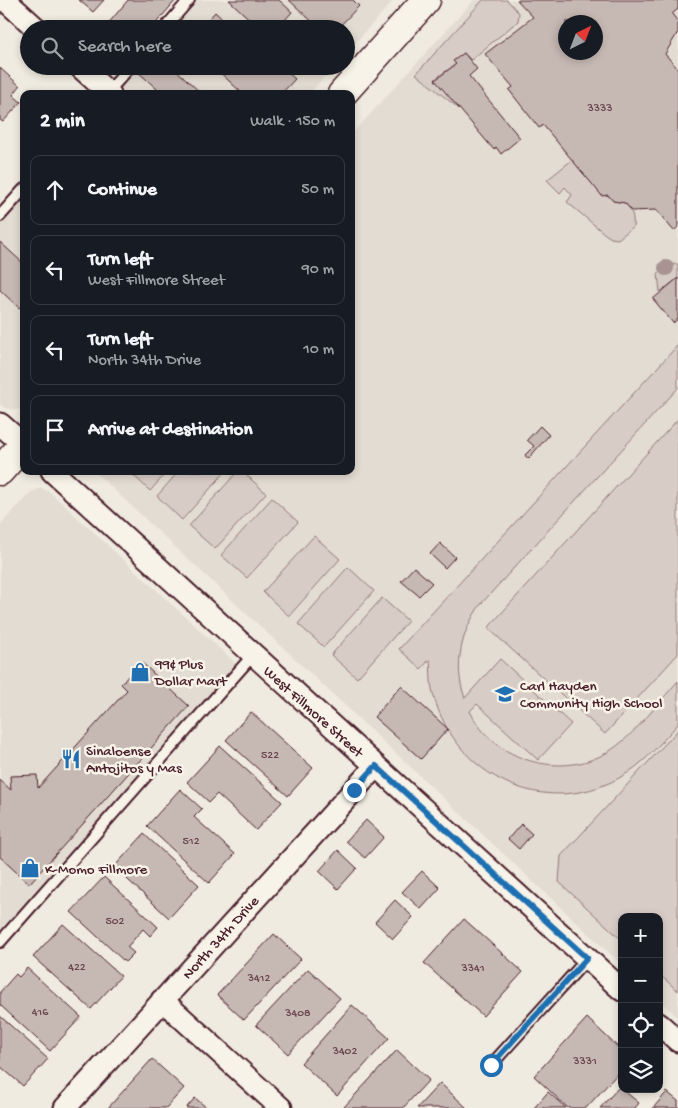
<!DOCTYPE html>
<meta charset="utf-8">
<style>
:root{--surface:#171b24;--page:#242831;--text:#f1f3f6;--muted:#9ea1a6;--line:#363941}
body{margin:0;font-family:"Gochi Hand",sans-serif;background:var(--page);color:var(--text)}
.controls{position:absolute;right:15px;bottom:15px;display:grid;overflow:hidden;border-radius:10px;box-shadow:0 2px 8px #0003}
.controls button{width:45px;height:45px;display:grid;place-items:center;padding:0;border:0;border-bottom:1px solid var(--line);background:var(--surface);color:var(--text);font:25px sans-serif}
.compass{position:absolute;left:558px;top:15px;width:45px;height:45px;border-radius:50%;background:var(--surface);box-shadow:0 2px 8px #0003;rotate:42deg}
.stop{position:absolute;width:15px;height:15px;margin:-11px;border:4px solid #1f6fb2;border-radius:50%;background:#fff}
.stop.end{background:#1f6fb2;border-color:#fff;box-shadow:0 1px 5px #0008}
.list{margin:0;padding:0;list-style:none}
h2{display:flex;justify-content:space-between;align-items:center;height:65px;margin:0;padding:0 20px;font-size:21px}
h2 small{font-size:16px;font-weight:400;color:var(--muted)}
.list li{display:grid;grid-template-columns:32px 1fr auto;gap:15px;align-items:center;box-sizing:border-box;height:70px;margin:0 10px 10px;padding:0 10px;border:1px solid var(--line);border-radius:10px}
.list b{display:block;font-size:19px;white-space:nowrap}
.list p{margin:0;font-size:16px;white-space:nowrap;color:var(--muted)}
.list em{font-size:16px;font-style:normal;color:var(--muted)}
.icon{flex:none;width:28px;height:28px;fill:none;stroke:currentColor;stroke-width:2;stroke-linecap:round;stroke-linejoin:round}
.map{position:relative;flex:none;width:678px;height:1108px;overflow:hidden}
.search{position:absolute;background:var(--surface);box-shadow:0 2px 8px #0003;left:20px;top:20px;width:335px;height:55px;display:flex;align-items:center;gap:12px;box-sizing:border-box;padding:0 18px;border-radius:28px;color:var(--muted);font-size:19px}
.panel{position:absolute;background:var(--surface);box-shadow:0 2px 8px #0003;left:20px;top:90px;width:335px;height:385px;border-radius:10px}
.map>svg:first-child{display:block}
</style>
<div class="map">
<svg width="678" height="1108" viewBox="0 0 678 1108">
<rect width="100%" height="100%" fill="#f0ebe0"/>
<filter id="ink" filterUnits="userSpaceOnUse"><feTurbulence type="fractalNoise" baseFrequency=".02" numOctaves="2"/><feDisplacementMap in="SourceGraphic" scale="10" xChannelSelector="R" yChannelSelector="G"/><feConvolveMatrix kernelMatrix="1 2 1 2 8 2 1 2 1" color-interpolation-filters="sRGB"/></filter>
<g filter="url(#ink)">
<path fill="#e3dcd2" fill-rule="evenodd" d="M189 0H394L346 53V29H164Z
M474 0H678V1018L659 1000V917H622V965L94 471H351V135ZM566 22H596V52H566Z
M131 66H334L309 94H106Z
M24 189V408L16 410 5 408 0 404V216Z
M41 488 50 492 241 668 0 933V525L31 492Z"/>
<path fill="#d8cdc6" stroke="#917678" d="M483 0H507L519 13 518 21 471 60 464 53 454 61 456 64 435 79 463 112 416 74Z
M572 160 602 195H608L613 201 625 203C632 211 634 216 633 227L618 239 611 238 605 234 567 202 572 195 565 187 560 193 547 180Z
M678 264V278L660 292 658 274 663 265Z
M678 345V388L481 604C461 631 453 666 465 698L500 659 571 724 538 760 477 704 470 711C493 761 561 780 608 752 633 737 658 703 678 681V724C660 744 643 765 619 778 544 819 457 777 434 697 430 685 431 672 430 659L421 669 399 649Z
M678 419V654L605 734 488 628Z
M129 471H168L150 491Z
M179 471H226L182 520 157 496Z
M238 471H242L266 493 215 549 189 526Z
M272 498 298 522 247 578 221 555Z
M314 536 340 559 289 616 263 592Z
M348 567 374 591 324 647 298 624Z
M382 598 408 621 357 678 331 655Z
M678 730V991L659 974V917H622V940L559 882 561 856Z"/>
<path fill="#c6b8b3" stroke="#4a1f2b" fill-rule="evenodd" d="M79 0H104L93 12Z
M128 0H176L151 29H110L107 25Z
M229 0H279L292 12 277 29H260Z
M289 0H353L359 6 337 29H320Z
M517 0H678V9L672 14 678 22V32L665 54 678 69V227L674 231 656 210 632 211 625 203 613 201 608 195 602 196 543 125 539 128 509 90 513 87 485 54 533 17ZM566 22H596V52H566Z
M215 12 233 29H200Z
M464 53 477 69 469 76 520 138 501 154 496 147 494 150 435 80 456 64 453 61Z
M141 66 151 68 153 66H172L202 94H152L157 89 137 71Z
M213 66H281L295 79 281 94H243Z
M0 68 20 86 13 95 21 102 3 122 0 120Z
M0 242 24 264V303L19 308 0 290Z
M678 278V319L673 323 653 299Z
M540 426 549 435 528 459 525 455 534 446 527 440Z
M440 543 455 557 445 568 430 554Z
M414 567 432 583 419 596 401 581Z
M141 662 189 706 29 884 0 857V780L11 790 10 776 37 775 38 788 127 690 121 684Z
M401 686 448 729 421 759 374 717Z
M251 712 313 768 288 796 226 740Z
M220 746 282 802 256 830 217 794 209 802 187 782Z
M180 789 202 809 194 817 235 854 209 883 147 826Z
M366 820 384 837 365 858 346 841Z
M521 824 532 834 519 849 508 839Z
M144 834 199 885 169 918 114 867Z
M338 850 357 868 338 889 319 871Z
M422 871 440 888 421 909 402 892Z
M104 877 158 927 150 936 143 929 127 947 134 953 125 962 71 912Z
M395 900 413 917 393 939 375 922Z
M464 919 523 972 483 1016 424 963Z
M63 924 121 976 91 1009 33 957Z
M274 934 301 959 244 1020 217 995Z
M27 968 81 1017 50 1051 0 1005V992L16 974 19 977Z
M308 969 340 998 288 1054 256 1025Z
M352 1005 389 1038 337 1096 301 1063Z
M0 1016 48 1059 23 1086 0 1066Z
M587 1018 622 1051V1069L586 1108H568L534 1076Z
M397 1050 429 1080 403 1108H345L344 1107Z
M152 1059 184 1088 166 1108H108Z
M440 1083 467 1108H417Z
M620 1086 622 1089 639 1103 635 1108H600Z
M548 1092 566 1108H534Z
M667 1092 678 1101V1108H653Z
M195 1098 207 1108H186Z"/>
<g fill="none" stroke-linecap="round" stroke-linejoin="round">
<defs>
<path id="lane" d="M164 29 189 0
M107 93 131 66
M0 216 24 189
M0 942 253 655
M491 1065 587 959"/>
<path id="street" d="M5 0 37 29
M79 66 110 94
M0 424 24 445
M52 471 622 990
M162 1000 281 1108
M659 1024 678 1041
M65 1108 376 766"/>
<path id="secondary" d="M342 94 426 0
M0 471 24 444"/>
</defs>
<use href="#lane" stroke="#4a1f2b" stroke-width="14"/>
<use href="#street" stroke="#4a1f2b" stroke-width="25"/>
<use href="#secondary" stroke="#4a1f2b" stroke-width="31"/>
<use href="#lane" stroke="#f7f3e8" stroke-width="10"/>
<use href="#street" stroke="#f7f3e8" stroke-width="21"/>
<use href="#secondary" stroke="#f7f3e8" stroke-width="28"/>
</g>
<circle fill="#a89292" cx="666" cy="268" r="8"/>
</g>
<g fill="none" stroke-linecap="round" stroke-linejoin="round" filter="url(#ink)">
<path stroke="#1f6fb2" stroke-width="6" d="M354 790 376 766 587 958 491 1065"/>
</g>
<defs>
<symbol id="shop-bare" viewBox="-9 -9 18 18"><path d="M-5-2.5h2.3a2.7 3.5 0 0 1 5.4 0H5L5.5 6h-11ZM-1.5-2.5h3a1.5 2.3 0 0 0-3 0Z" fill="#1f6fb2" stroke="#f7f3e8" stroke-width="2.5" paint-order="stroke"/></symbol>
<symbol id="school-bare" viewBox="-9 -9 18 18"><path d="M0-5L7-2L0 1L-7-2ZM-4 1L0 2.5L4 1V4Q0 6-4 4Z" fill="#1f6fb2" stroke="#f7f3e8" stroke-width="2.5" paint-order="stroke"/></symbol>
<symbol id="restaurant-bare" viewBox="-9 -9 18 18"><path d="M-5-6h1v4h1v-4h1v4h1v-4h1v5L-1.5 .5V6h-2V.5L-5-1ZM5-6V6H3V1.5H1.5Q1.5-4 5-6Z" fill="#1f6fb2" stroke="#f7f3e8" stroke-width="2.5" paint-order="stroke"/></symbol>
</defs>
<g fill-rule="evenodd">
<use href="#shop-bare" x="126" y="658" width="28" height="28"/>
<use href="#school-bare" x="491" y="680" width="28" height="28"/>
<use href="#restaurant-bare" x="57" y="745" width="28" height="28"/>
<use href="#shop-bare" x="16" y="854" width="28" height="28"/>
</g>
<g text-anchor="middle" stroke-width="5" stroke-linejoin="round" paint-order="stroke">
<g font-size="12" fill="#69454d">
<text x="600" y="111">3333</text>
<text x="270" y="758">522</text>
<text x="191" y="844">512</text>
<text x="115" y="924">502</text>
<text x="77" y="970">422</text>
<text x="473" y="971">3341</text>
<text x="259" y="981">3412</text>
<text x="40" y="1015">416</text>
<text x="298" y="1016">3408</text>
<text x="345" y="1054">3402</text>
<text x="585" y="1064">3331</text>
</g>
<g font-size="15" fill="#4a1f2b" stroke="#f7f3e8" text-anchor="start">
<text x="155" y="668">99¢ Plus<tspan x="155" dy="17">Dollar Mart</tspan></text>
<text x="520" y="690">Carl Hayden<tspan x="520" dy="17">Community High School</tspan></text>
<text x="86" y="755">Sinaloense<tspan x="86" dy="17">Antojitos y Mas</tspan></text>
<text x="45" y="873">K-Momo Fillmore</text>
</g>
<g font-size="15" fill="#4a1f2b" stroke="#f7f3e8">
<text transform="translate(314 711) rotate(42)" y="5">West Fillmore Street</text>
<text transform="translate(220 937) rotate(-48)" y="5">North 34th Drive</text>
</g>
</g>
</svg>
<div class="controls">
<button>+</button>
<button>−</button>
<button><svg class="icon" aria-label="locate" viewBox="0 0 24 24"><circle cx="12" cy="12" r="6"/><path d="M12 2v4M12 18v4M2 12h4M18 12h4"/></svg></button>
<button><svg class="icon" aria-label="layers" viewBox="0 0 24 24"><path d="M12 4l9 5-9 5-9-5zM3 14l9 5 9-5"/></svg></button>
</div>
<svg class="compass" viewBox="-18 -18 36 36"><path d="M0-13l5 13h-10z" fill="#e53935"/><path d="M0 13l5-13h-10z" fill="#9ea1a6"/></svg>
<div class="stop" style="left:491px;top:1065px"></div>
<div class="stop end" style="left:354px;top:790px"></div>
<div class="search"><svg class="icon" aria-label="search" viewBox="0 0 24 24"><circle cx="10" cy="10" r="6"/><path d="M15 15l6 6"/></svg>Search here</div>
<section class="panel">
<h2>2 min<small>Walk · 150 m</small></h2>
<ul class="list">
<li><svg class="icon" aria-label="ahead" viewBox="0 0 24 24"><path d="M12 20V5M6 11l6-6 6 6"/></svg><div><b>Continue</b></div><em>50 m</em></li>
<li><svg class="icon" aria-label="left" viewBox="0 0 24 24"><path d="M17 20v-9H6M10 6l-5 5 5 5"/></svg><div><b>Turn left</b><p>West Fillmore Street</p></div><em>90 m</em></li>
<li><svg class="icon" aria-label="left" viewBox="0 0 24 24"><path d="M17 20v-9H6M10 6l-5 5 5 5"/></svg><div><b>Turn left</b><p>North 34th Drive</p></div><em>10 m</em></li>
<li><svg class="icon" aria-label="arrive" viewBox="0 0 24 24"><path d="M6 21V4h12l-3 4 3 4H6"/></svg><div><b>Arrive at destination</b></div></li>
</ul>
</section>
</div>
